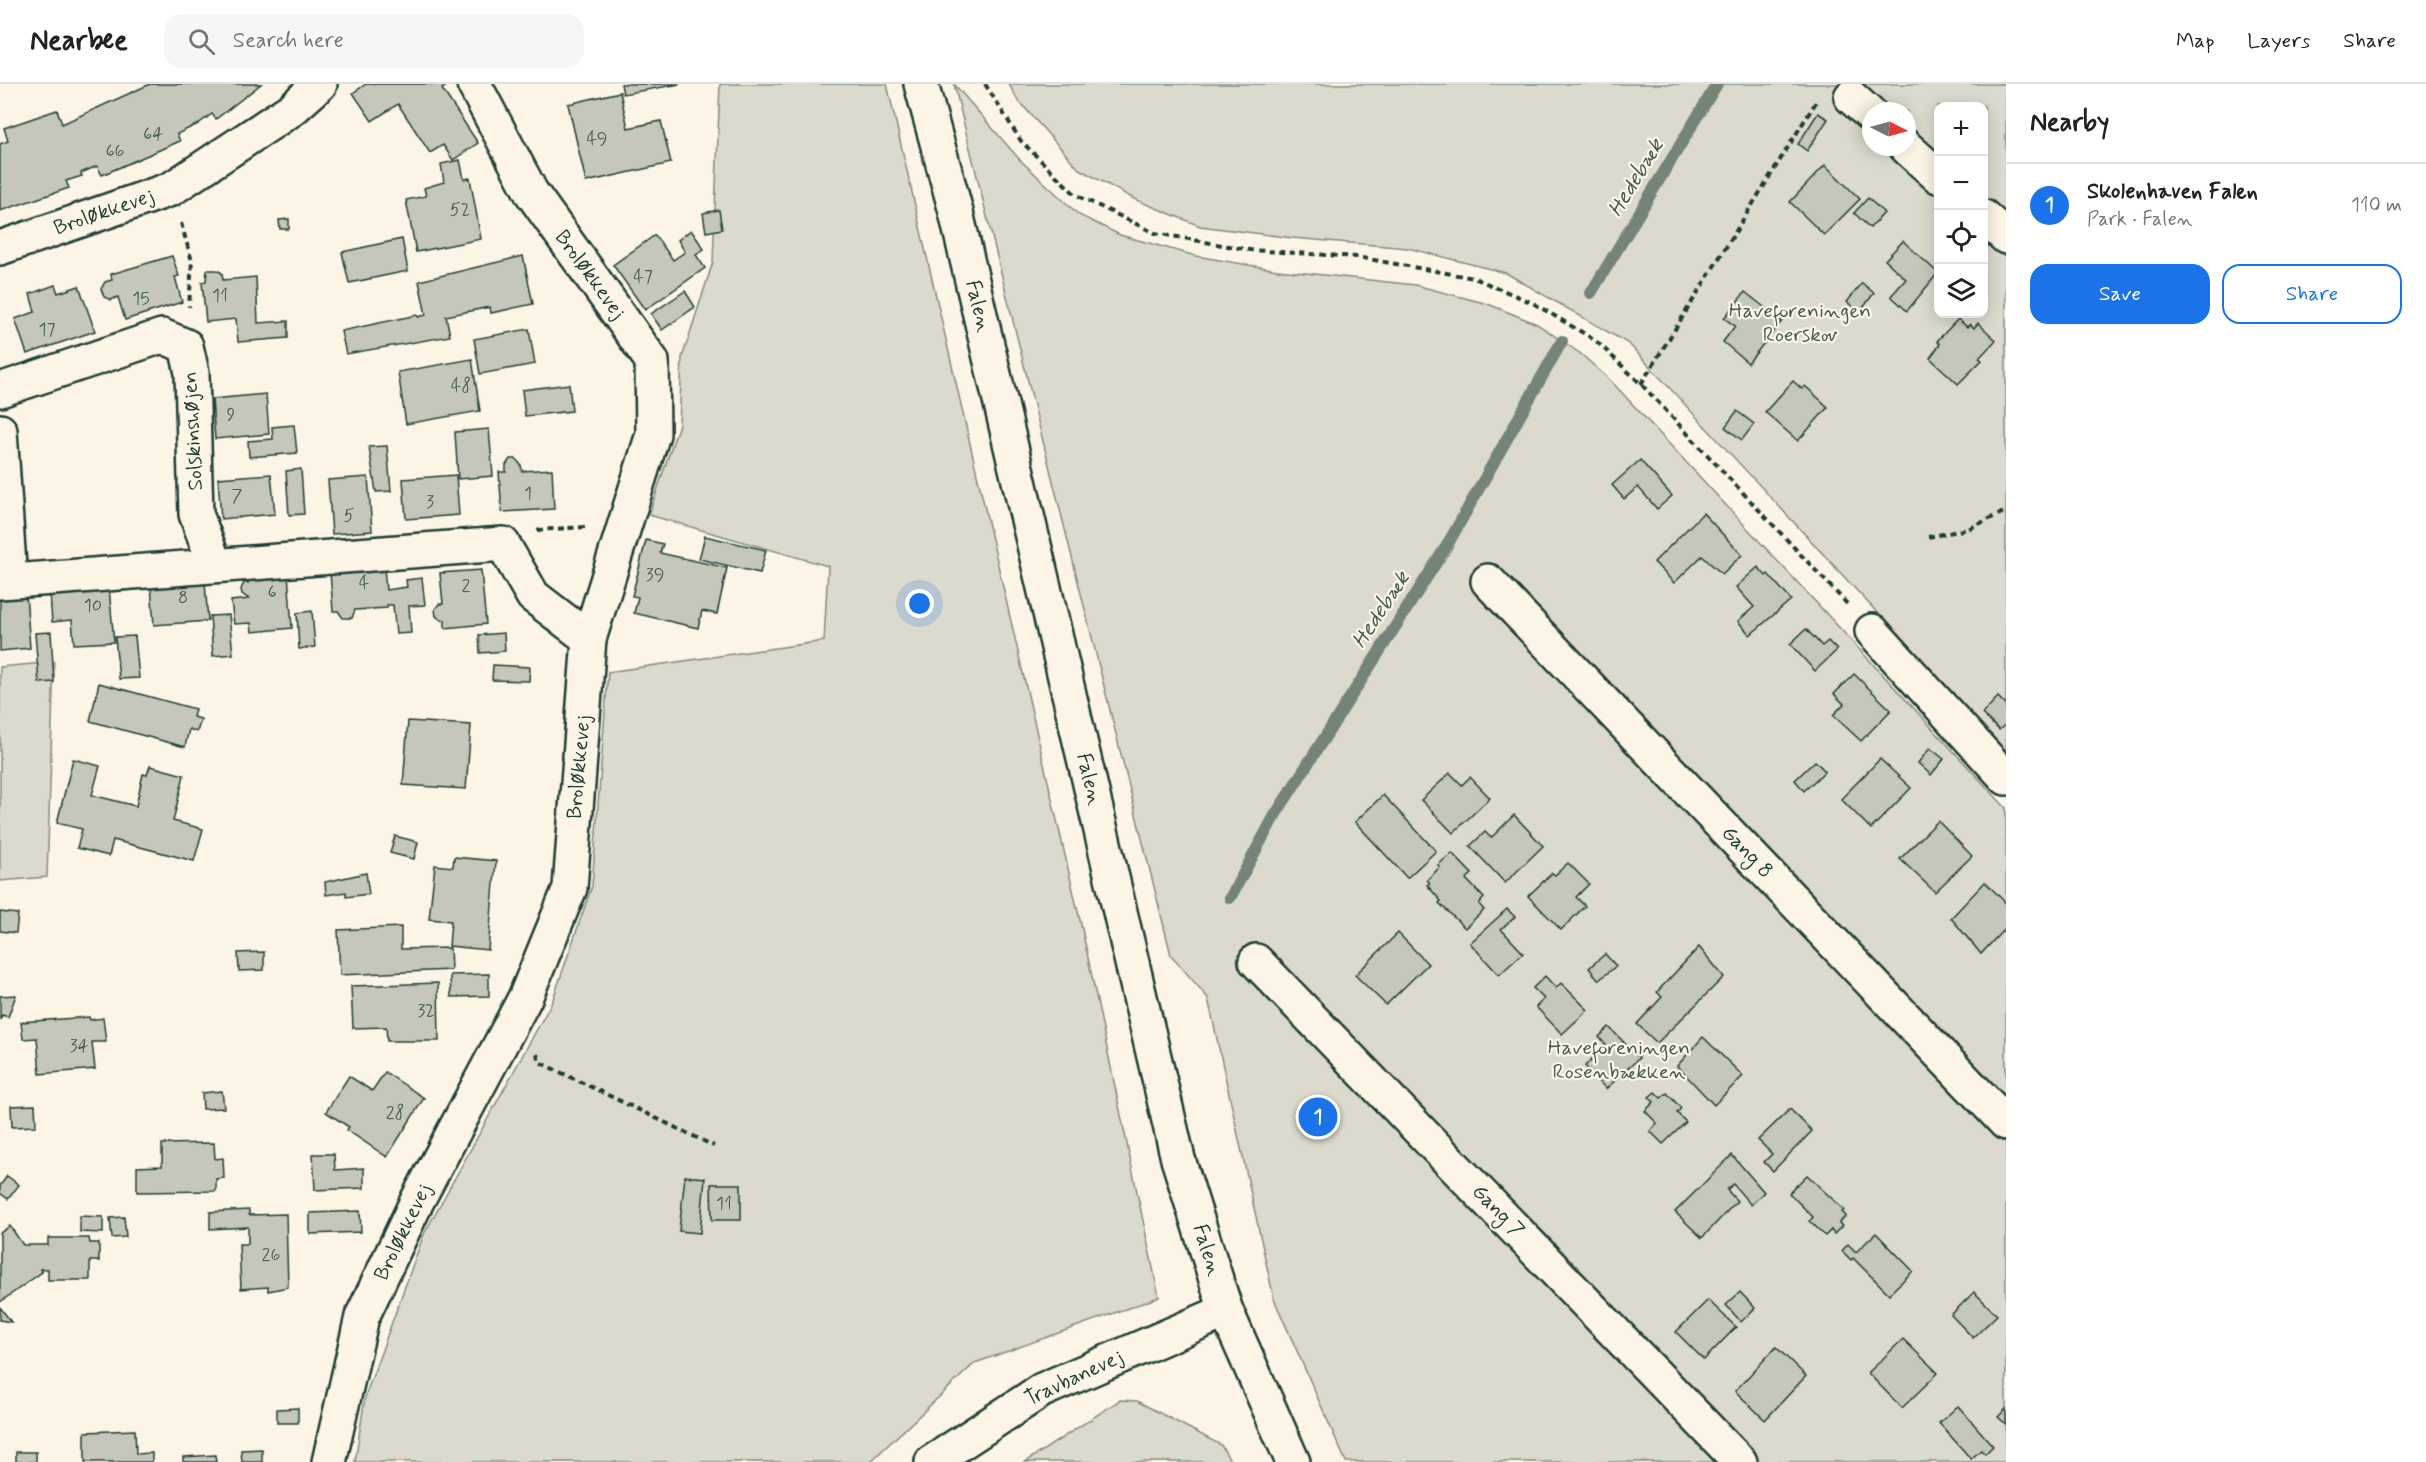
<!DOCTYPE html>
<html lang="en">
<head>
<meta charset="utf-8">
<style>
	body { margin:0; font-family:Mynerve,sans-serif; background:#f6f6f6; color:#202124 }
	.controls { position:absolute; right:18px; top:18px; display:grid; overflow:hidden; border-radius:12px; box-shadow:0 3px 15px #0003 }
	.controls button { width:54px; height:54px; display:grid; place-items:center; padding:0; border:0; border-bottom:2px solid #e0e0e0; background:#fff; color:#202124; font:30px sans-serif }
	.compass { position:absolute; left:1862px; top:18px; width:54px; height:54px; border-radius:50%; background:#fff; box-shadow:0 3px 15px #0003; rotate:96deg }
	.you { position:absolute; left:920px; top:520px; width:21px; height:21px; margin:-15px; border:4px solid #fff; border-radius:50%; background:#1a73e8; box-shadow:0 0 0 9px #1a73e833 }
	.badge { display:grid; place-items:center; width:39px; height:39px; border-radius:50%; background:#1a73e8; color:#fff; font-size:20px; font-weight:700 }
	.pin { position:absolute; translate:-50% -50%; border:3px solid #fff; box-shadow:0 2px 6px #0006 }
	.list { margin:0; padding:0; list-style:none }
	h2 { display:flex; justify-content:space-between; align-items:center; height:78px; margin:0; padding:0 24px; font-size:26px }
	h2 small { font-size:20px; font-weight:400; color:#757577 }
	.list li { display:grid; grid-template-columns:39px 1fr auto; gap:18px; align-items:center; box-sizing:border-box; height:84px; padding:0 24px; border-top:2px solid #e0e0e0 }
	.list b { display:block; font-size:22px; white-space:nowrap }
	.list p { margin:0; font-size:20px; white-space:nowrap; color:#757577 }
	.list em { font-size:20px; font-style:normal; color:#757577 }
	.actions { display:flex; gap:12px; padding:18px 24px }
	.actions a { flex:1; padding:14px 0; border:2px solid #1a73e8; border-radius:18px; text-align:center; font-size:21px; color:#1a73e8 }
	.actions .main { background:#1a73e8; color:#fff }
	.icon { flex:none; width:33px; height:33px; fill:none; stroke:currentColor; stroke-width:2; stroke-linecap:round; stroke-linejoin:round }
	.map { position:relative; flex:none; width:2006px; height:1378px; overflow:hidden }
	header { display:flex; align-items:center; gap:36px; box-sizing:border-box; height:84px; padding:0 30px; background:#fff; border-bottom:2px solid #e0e0e0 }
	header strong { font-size:28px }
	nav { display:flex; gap:33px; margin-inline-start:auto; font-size:21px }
	.search { width:420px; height:54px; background:#f6f6f6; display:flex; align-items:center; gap:15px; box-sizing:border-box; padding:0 21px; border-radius:18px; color:#757577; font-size:22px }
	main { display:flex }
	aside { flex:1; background:#fff }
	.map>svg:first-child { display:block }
</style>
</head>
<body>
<header>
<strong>Nearbee</strong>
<div class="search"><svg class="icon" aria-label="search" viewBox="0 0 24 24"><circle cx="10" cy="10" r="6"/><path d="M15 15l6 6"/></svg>Search here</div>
<nav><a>Map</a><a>Layers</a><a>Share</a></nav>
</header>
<main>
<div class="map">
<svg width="2006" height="1378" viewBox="0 0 2006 1378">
	<rect width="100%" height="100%" fill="#fcf5e5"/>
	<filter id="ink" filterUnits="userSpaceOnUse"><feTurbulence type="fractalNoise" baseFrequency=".0167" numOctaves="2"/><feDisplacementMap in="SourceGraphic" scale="12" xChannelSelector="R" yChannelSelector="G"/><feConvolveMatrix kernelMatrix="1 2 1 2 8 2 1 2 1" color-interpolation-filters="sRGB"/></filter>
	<g filter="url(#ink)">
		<g fill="#dcdacc" stroke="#7e8c80" stroke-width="1.5" fill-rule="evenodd">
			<polygon points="720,0 887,0 1082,845 1159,1213 975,1279 870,1378 355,1378 365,1313 424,1150 552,918 592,802 608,588 824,557 828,482 649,431 679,340 682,274 713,178"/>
			<polygon points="954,0 1020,76 1079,131 1120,151 1196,172 1278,186 1415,201 1488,220 1537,240 1581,270 1611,297 2006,724 2006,1378 1346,1378 1274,1215 1208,914 1171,871"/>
			<path d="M1009,0H2006V668L1629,260L1506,189L1408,164L1293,154L1200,142L1134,115L1079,85L1017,15ZM1938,22H1984V230H1938ZM1871,27H1907V63H1871Z"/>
			<polygon points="54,578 47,793 0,797 0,583"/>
			<polygon points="1120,1316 1137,1317 1221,1361 1231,1378 1025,1378"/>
		</g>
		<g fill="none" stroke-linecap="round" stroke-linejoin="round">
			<g stroke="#758479" stroke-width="12">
				<polyline points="1591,209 1717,0"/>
				<polyline points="1230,814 1274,733 1446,463 1562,257"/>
			</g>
		</g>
		<g fill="#c5c7b9" stroke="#1f3d34" stroke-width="1.5">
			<polygon points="150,0 261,0 216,35 212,30 198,40 177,50 180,57 102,91 97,82 81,89 82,92 66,97 69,104 0,127 0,60 8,57 4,44 57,26 62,40"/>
			<polygon points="366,0 443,0 445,3 442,5 478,59 453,76 443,61 430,69 398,20 372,37 353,9"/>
			<polygon points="621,0 680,0 623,10"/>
			<polygon points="620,8 628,44 661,37 671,79 586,98 568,20"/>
			<polygon points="1818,29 1828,35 1807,67 1798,60"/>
			<polygon points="460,76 464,95 470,94 481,155 416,168 406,116 426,112 424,104 444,98 441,80"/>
			<polygon points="1825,81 1860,115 1824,151 1790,118"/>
			<polygon points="1868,114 1884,129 1870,144 1854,129"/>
			<polygon points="719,126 722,145 706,148 703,129"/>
			<polygon points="289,135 289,145 280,145 279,136"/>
			<polygon points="691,146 704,165 696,171 705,184 645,226 613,181 655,151 673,176 685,168 678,156"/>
			<polygon points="402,155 408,187 349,199 342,168"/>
			<polygon points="1903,157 1938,189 1907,227 1891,212 1906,195 1885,176"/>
			<polygon points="172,172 179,192 175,193 182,218 125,236 118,213 111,216 104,213 101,205 105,198 112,196 111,190"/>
			<polygon points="523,172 533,220 491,229 490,223 446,232 450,252 346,270 341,247 417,231 418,233 426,231 419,197"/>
			<polygon points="207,186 217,186 222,189 223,196 256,193 258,239 288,237 288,254 238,258 236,235 206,238 202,198 206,197"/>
			<polygon points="1862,199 1874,209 1860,228 1847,218"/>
			<polygon points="55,201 58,209 79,202 95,247 27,270 15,235 35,228 30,210"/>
			<polygon points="685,207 695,223 662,246 651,230"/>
			<polygon points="1745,208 1782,237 1748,279 1723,258 1735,242 1724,234"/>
			<polygon points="1958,235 1967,243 1970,240 1974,244 1978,239 1996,256 1979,274 1982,276 1958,300 1930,274 1940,260 1937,257"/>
			<polygon points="529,245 535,280 480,290 474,255"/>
			<polygon points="472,275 480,327 406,340 398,288"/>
			<polygon points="1793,297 1802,305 1805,302 1828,323 1798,357 1765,328"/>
			<polygon points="569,300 572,327 525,332 522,306"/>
			<polygon points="266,310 269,350 215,355 212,315"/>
			<polygon points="1737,327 1754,340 1742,356 1725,343"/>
			<polygon points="294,341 297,369 249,373 248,357 273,355 272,343"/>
			<polygon points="489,345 493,392 458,395 455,348"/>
			<polygon points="387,362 391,407 376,408 369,363"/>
			<polygon points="510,375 516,375 521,381 522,387 552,385 554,425 502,428 499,388 506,388 506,381"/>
			<polygon points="1640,376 1672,412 1657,425 1638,403 1624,415 1612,401"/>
			<polygon points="301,385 304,430 289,431 286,387"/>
			<polygon points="271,390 275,430 221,435 218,394"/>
			<polygon points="456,391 459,431 406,435 403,395"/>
			<polygon points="368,393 372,447 332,450 328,396"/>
			<polygon points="1703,429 1742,471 1722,490 1702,472 1674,499 1654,478"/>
			<polygon points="705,452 766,466 760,489 699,475"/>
			<polygon points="646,456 663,460 660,469 727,484 717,530 702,527 698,544 634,529 638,513 632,512"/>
			<polygon points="384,483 386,506 407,503 406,496 422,494 425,521 409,522 411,549 396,550 393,521 387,521 387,524 355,526 352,534 343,534 338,527 333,527 330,488"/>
			<polygon points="1758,483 1766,492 1768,490 1791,516 1750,551 1738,537 1754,523 1736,503"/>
			<polygon points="481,486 486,540 445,544 445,536 441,536 436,532 435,525 439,520 443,520 440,489"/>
			<polygon points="288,490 292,544 252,548 251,539 234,540 231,517 249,515 242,510 241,505 244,499 248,499 248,494"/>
			<polygon points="205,498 208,537 154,541 151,502"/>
			<polygon points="109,504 114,558 74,560 72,536 52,538 50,511 70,510 69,507"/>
			<polygon points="26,510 30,564 0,567 0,512"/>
			<polygon points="312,527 315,563 299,565 297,529"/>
			<polygon points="229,531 233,570 213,572 210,532"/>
			<polygon points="1806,545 1822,562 1828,557 1837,566 1815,587 1790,560"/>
			<polygon points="51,548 54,598 39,599 35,549"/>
			<polygon points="504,549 505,567 480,569 479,551"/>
			<polygon points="135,552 139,594 119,595 115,553"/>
			<polygon points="493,581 530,583 529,597 492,596"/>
			<polygon points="1854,590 1891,626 1861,657 1833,631 1844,620 1834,610"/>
			<polygon points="99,599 195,625 193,633 201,635 197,648 189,645 185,663 90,637"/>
			<polygon points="1998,613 2006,621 2006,640 1999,646 1982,630"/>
			<polygon points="408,637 471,641 466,705 403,701"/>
			<polygon points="1930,664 1944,675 1931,691 1918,679"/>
			<polygon points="73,675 100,682 92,711 136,722 143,690 147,691 150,682 184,691 173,737 203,745 194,777 113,756 109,772 77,764 82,745 57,739"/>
			<polygon points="1880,675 1911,704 1871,745 1841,715"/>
			<polygon points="1815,677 1825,687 1804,707 1795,696"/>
			<polygon points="1450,689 1462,701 1470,693 1490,714 1453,749 1421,716"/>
			<polygon points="1383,711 1436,767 1407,794 1355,738"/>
			<polygon points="1514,731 1543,762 1505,799 1470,762 1485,748 1491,754"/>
			<polygon points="1938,737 1972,772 1935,808 1900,775"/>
			<polygon points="395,752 418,758 414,775 390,769"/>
			<polygon points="1452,769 1472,790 1466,795 1484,814 1479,820 1484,826 1465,844 1439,819 1441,817 1427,801 1430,799 1427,796 1440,783 1438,781"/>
			<polygon points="454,773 496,777 488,866 449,862 451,837 429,835 435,781 453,783"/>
			<polygon points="1568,779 1589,800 1576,813 1585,822 1561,846 1528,812 1552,789 1555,791"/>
			<polygon points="366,789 369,810 346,813 346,808 326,811 325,798"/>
			<polygon points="1985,798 2006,819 2006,843 1981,870 1951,834"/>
			<polygon points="1507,825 1515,833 1501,845 1523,869 1499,891 1470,859"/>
			<polygon points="0,828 18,830 16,849 0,847"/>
			<polygon points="401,843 401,865 450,864 451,886 340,891 338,846"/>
			<polygon points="1398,849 1428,880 1386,921 1355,891"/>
			<polygon points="1699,863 1724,893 1657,959 1637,940 1662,913 1657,908"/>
			<polygon points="264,868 264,886 239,887 238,869"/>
			<polygon points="1605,870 1616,882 1599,896 1589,884"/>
			<polygon points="489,890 489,912 451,913 450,891"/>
			<polygon points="1545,892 1556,904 1561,899 1588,926 1562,950 1536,923 1544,915 1533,904"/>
			<polygon points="438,899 439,957 387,957 386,943 353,944 351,902"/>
			<polygon points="16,911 8,933 2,931 0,936 0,912"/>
			<polygon points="89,933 90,936 103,934 106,958 92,958 95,985 40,990 37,954 23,955 21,938"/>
			<polygon points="1609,943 1639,974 1606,1005 1585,982 1606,961 1599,953"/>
			<polygon points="1703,953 1743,992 1714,1021 1677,982"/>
			<polygon points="385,988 424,1014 387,1073 347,1046 349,1043 326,1028 349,992 372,1007"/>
			<polygon points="222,1007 224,1024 203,1025 202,1009"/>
			<polygon points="1655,1008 1661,1014 1667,1009 1681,1024 1677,1029 1686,1038 1663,1060 1650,1047 1657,1039 1645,1027 1654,1018 1649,1013"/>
			<polygon points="35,1021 36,1042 12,1043 11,1022"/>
			<polygon points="1790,1025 1812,1047 1773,1087 1764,1078 1772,1070 1758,1056"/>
			<polygon points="214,1059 215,1075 223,1074 224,1094 216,1095 216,1107 137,1108 137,1083 162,1082 162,1060"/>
			<polygon points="313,1070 334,1070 335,1086 364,1084 364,1104 315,1106"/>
			<polygon points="1732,1071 1764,1108 1751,1121 1733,1100 1727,1106 1737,1117 1702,1154 1675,1128"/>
			<polygon points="1807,1091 1844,1126 1842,1128 1846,1132 1839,1139 1842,1142 1834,1150 1831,1146 1825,1152 1810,1137 1813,1133 1789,1109"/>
			<polygon points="7,1092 19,1101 8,1115 0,1109 0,1102"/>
			<polygon points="685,1092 705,1094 700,1149 679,1147"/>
			<polygon points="711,1100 741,1100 741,1136 712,1136"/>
			<polygon points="249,1126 249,1131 286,1130 288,1203 268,1207 268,1203 241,1205 239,1160 248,1160 248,1143 210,1145 210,1128"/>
			<polygon points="360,1127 361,1148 310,1150 310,1129"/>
			<polygon points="80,1132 103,1133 103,1149 80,1148"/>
			<polygon points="124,1133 126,1153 112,1154 110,1134"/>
			<polygon points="10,1142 23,1161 48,1161 48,1154 89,1154 90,1159 99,1159 99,1177 90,1177 90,1196 48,1196 48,1185 40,1185 42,1188 0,1218 0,1149"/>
			<polygon points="1876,1149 1913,1187 1889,1210 1853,1174 1851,1176 1842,1167 1848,1160 1856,1168"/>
			<polygon points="1740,1208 1755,1224 1741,1238 1726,1221"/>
			<polygon points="1974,1208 1997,1231 1973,1254 1951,1231"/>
			<polygon points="1708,1216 1736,1243 1704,1276 1676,1248"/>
			<polygon points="0,1223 11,1238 0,1236"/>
			<polygon points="1903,1255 1938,1289 1902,1324 1868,1289"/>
			<polygon points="1776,1263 1806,1292 1765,1336 1735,1307"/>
			<polygon points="1958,1322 1993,1362 1985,1370 1981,1366 1971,1375 1939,1339"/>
			<polygon points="298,1324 298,1339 277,1339 277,1325"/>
			<polygon points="2006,1325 2006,1340 1998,1333"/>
			<polygon points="135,1346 136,1370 152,1369 152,1378 85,1378 85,1348"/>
			<polygon points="262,1365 262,1378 242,1378 241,1366"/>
			<rect x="16" y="1368" width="20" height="10"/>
			<polygon points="215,1371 216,1378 183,1378 183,1373"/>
		</g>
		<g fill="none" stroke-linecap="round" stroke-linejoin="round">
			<g stroke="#1f3d34" stroke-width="38">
				<g id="minor">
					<polyline points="921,0 955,124 1178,1075 1226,1227 1293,1378"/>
					<polyline points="1851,13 1871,31"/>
					<polyline points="1906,63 1938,92"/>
					<polyline points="1984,133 2006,153"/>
					<polyline points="0,164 171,105 292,25 320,0"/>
					<polyline points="0,306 162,252 186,262 192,289 196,430 215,481"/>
					<polyline points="0,347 10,497"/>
					<polyline points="1488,497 2006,1039"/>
					<polyline points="0,498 503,460 533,512 589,555"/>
					<polyline points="1872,547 2006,694"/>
					<polyline points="1256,877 1740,1378"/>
					<polyline points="329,1378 362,1233 417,1117 525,914 570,804 589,555 653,350 652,277 531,108 474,0"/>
					<polyline points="932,1378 1042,1306 1226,1227"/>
				</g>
			</g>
			<g stroke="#1f3d34" stroke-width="4" stroke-dasharray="6 4.5" stroke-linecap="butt">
				<polyline points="985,0 1021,57 1076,111 1155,149 1250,166 1357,173 1474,194 1533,219 1595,256 1641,300 1849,522"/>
				<polyline points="181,139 192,177 189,223"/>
				<polyline points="1641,300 1816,18"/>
				<polyline points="537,446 586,443"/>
				<polyline points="1928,453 1968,445 2006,427"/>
				<polyline points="537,970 539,978 714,1062"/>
			</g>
			<use href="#minor" stroke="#fcf5e5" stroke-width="33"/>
		</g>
	</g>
	<g text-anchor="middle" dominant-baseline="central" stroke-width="4.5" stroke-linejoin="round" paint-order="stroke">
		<g font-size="18" fill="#486055">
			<text x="153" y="50">64</text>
			<text x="597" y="55">49</text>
			<text x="115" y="67">66</text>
			<text x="460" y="126">52</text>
			<text x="643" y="193">47</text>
			<text x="220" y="212">11</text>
			<text x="141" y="215">15</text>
			<text x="47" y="246">17</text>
			<text x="461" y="302">48</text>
			<text x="231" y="331">9</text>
			<text x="528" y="410">1</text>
			<text x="237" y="412">7</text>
			<text x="430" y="418">3</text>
			<text x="349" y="432">5</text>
			<text x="655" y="491">39</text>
			<text x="364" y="499">4</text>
			<text x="466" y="502">2</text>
			<text x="272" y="508">6</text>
			<text x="183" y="514">8</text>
			<text x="93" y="522">10</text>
			<text x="426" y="927">32</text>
			<text x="79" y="962">34</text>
			<text x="395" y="1029">28</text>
			<text x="724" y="1120">11</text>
			<text x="271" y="1171">26</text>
		</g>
		<g font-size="21" fill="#1f3d34" stroke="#fcf5e5">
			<text transform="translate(104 128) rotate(-19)">Broløkkevej</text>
			<text transform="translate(590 191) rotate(54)">Broløkkevej</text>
			<text transform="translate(978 222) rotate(77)">Falen</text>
			<text transform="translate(193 347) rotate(-93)">Solskinshøjen</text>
			<text transform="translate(579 683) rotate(-85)">Broløkkevej</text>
			<text transform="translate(1089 695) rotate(77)">Falen</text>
			<text transform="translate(1747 768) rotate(46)">Gang 8</text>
			<text transform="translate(1498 1127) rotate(46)">Gang 7</text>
			<text transform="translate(403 1148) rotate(-64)">Broløkkevej</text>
			<text transform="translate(1207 1166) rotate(73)">Falen</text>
			<text transform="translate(1074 1294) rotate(-25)">Travbanevej</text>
		</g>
		<g font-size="21" fill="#455c52" stroke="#fcf5e5">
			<text x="1800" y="227">Haveforeningen<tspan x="1800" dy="24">Roerskov</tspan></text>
			<text x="1619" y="964">Haveforeningen<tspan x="1619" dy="24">Rosenbækken</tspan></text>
		</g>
		<g font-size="22" font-style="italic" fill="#435a51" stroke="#fcf5e5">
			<text transform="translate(1636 94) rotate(-59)">Hedebæk</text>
			<text transform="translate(1381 526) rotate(-57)">Hedebæk</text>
		</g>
	</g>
</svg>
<div class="controls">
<button>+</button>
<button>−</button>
<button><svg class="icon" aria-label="locate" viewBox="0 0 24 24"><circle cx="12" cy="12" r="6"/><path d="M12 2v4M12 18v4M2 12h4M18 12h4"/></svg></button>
<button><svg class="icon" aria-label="layers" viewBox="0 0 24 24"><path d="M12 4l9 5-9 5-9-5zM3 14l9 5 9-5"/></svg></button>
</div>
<svg class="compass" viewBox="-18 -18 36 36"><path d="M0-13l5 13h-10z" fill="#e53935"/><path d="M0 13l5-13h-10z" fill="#757577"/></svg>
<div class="you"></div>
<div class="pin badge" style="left:1318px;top:1033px">1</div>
</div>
<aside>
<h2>Nearby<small></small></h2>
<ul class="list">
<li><span class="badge">1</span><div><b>Skolenhaven Falen</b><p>Park · Falen</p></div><em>110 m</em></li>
</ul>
<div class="actions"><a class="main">Save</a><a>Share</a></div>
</aside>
</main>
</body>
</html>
